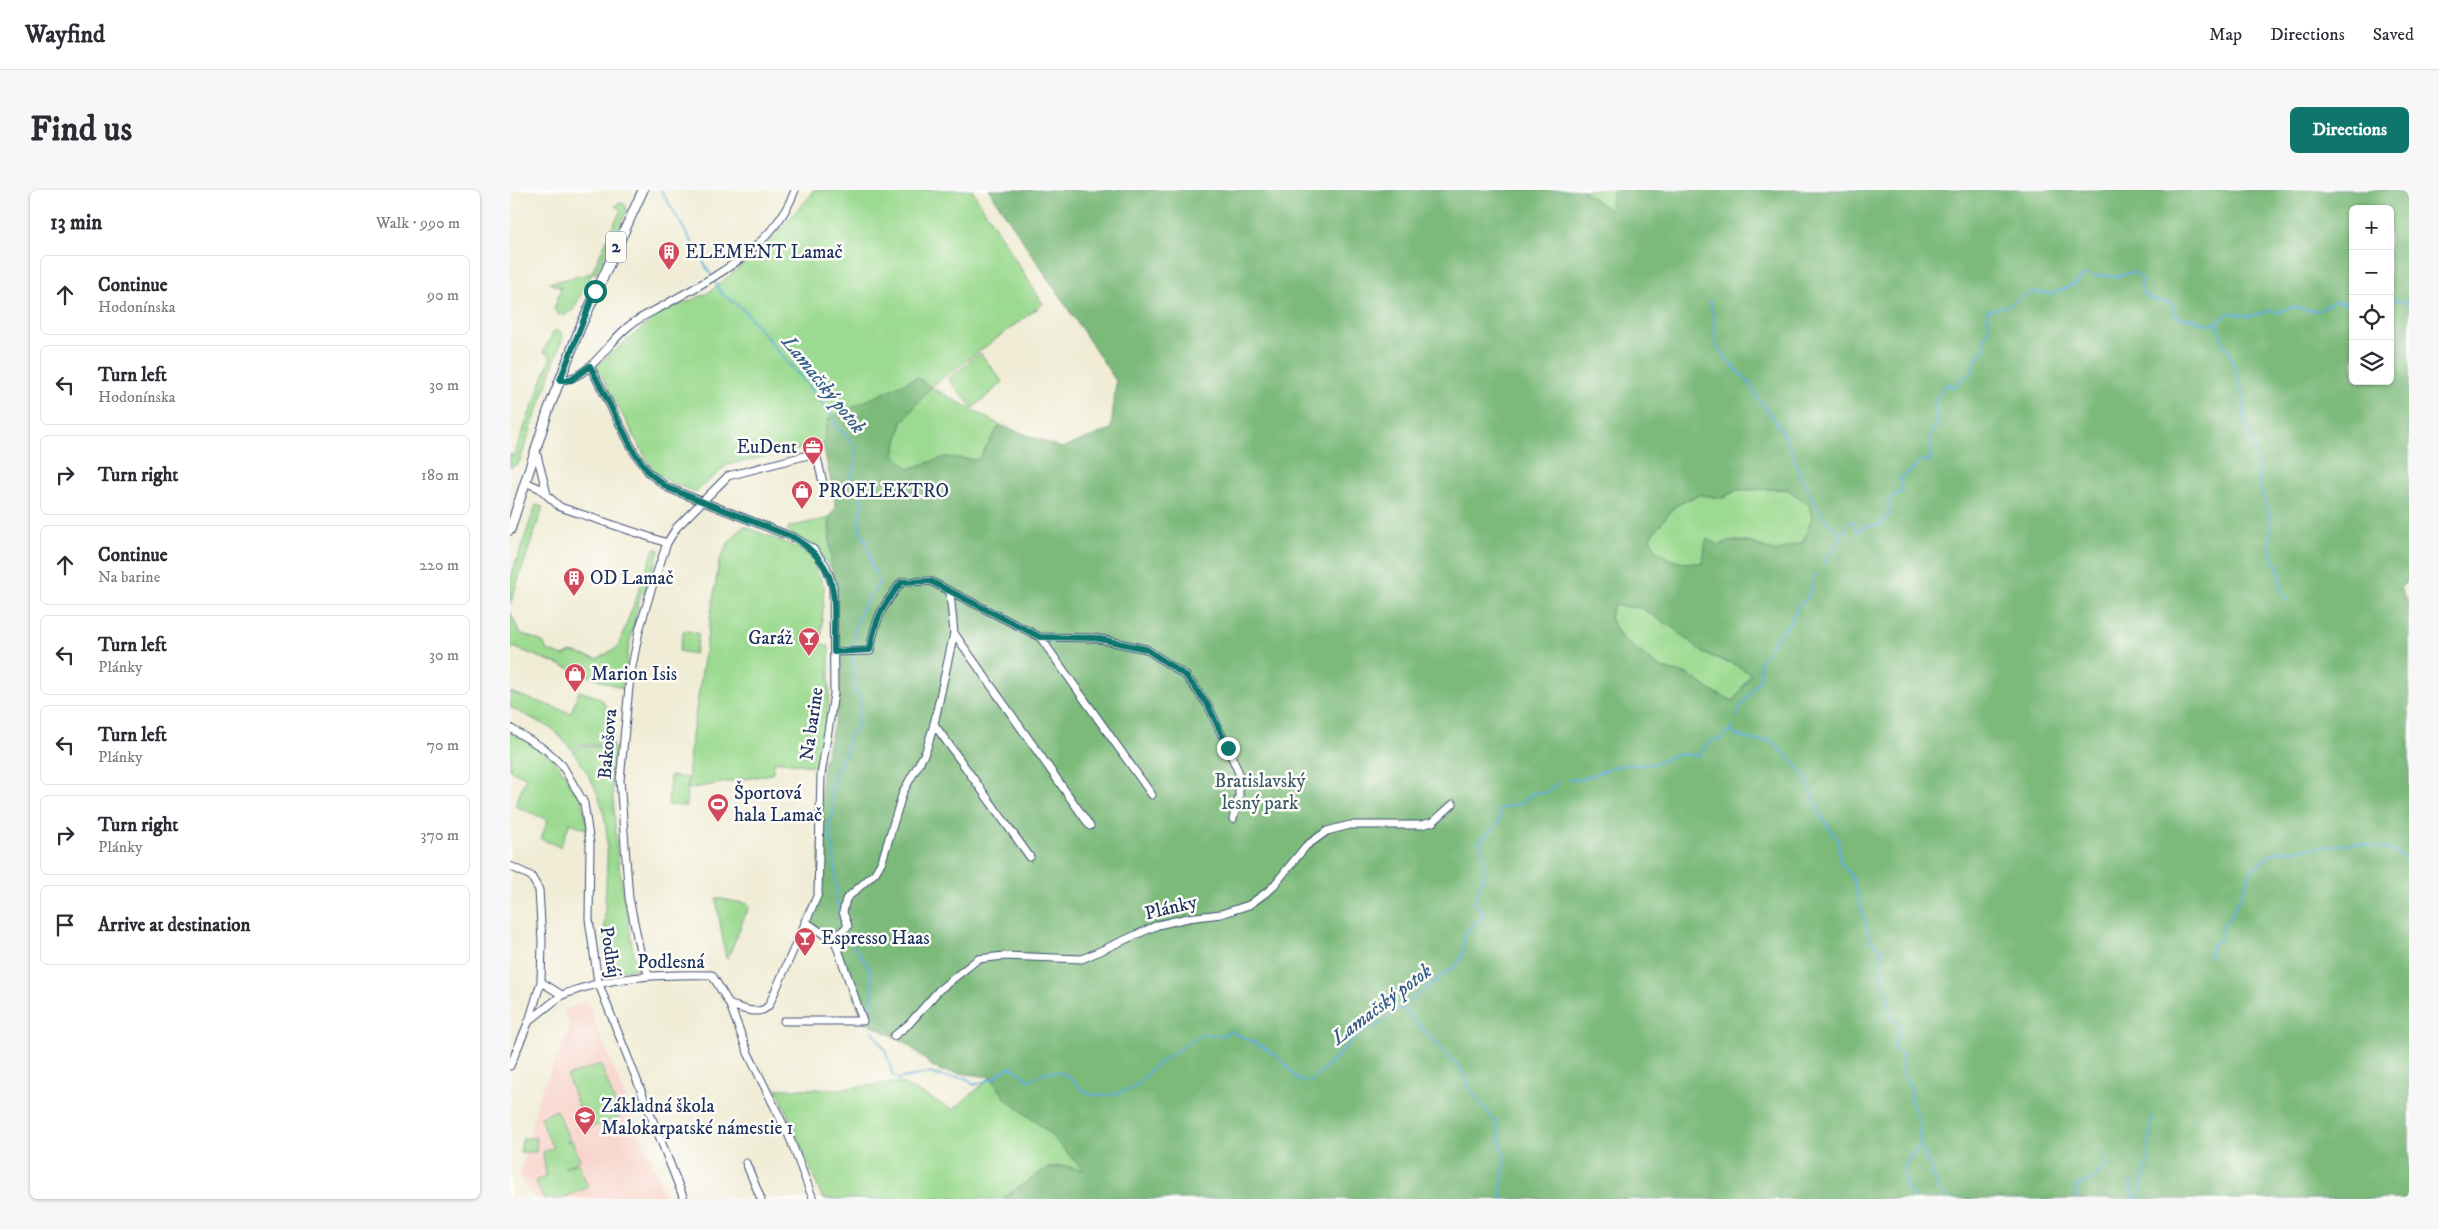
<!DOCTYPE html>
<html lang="en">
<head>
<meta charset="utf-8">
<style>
	body { margin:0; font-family:"IM FELL DW Pica",serif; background:#f7f7f7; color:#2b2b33 }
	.controls { position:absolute; right:15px; top:15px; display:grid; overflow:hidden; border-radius:8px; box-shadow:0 1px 4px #0004 }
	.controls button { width:45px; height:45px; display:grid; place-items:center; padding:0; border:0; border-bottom:1px solid #e1e1e2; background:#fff; color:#2b2b33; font:25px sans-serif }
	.stop { position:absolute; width:15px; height:15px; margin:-11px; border:4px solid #0f766e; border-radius:50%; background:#fff }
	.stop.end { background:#0f766e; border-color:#fff; box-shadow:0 1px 5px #0008 }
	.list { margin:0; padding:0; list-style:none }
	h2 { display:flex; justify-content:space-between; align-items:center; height:65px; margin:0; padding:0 20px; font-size:21px }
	h2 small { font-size:16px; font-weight:400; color:#7c7c81 }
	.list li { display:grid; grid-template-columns:32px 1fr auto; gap:15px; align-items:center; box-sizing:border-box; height:80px; margin:0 10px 10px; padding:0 10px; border:1px solid #e1e1e2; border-radius:8px }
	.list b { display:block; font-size:19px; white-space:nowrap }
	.list p { margin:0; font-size:16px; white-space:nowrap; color:#7c7c81 }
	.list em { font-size:16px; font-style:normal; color:#7c7c81 }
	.icon { flex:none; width:28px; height:28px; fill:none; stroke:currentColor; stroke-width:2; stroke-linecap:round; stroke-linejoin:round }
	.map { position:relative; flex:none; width:1899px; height:1009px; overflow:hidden; border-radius:8px }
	header { display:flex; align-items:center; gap:30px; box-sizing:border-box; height:70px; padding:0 25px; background:#fff; border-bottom:1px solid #e1e1e2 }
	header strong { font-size:24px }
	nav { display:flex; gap:28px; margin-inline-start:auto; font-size:18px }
	.intro { display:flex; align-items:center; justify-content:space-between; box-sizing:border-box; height:120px; padding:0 30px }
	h1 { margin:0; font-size:35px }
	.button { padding:12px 22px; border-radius:8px; background:#0f766e; color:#fff; font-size:18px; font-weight:700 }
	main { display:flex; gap:30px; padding:0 30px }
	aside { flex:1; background:#fff; border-radius:8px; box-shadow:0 1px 4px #0004 }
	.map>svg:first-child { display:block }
</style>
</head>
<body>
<header>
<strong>Wayfind</strong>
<nav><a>Map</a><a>Directions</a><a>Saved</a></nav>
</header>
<div class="intro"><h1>Find us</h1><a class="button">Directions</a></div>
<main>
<aside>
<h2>13 min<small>Walk · 990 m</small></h2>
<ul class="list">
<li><svg class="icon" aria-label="ahead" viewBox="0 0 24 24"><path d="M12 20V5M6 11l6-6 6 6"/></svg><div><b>Continue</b><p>Hodonínska</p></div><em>90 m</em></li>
<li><svg class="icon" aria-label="left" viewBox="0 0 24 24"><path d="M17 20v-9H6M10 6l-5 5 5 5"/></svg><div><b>Turn left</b><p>Hodonínska</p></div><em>30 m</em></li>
<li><svg class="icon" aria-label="right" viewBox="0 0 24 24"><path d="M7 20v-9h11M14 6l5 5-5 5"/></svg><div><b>Turn right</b></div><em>180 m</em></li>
<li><svg class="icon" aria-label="ahead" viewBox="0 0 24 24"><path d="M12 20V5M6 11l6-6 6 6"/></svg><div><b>Continue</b><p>Na barine</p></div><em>220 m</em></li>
<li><svg class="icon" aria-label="left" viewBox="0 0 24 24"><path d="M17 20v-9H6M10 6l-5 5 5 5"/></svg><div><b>Turn left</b><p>Plánky</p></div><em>30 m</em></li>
<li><svg class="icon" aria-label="left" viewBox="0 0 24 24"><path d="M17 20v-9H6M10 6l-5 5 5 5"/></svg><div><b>Turn left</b><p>Plánky</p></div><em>70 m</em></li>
<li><svg class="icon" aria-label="right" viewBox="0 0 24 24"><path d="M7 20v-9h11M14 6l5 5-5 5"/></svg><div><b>Turn right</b><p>Plánky</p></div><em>370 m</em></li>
<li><svg class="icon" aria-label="arrive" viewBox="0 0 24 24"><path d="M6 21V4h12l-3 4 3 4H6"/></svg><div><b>Arrive at destination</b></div></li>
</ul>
</aside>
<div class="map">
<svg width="1899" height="1009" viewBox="0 0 1899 1009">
	<rect width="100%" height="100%" fill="#fdfcf7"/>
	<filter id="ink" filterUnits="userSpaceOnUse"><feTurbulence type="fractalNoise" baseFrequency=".02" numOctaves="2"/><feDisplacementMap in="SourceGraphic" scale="10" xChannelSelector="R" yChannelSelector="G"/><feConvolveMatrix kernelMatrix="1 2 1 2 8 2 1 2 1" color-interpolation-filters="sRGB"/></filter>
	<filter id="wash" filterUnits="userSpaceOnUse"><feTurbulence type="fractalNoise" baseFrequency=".0096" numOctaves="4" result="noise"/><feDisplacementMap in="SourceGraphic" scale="20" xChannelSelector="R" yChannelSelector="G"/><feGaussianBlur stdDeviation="1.12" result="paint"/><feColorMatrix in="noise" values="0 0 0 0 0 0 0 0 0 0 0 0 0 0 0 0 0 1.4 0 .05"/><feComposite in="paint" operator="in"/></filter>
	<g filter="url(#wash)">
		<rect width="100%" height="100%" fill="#f0ecd5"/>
		<polygon fill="#f7d1c7" points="76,810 157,1009 25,1009 9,986 29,906 61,835 53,821"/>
		<g fill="#9bda90" stroke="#5b8477">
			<polygon points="303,0 462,0 533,114 421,197 490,235 468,270 435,267 399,279 384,264 392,232 421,197 319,228 313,254 217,275 186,302 163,294 143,281 86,176 149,124 198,103 253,58 302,4"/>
			<polygon points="1072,0 1104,0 1099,20"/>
			<polygon points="108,13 115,14 117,20 86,84 82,82 111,19 105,16"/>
			<polygon points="82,83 63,120 55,125 47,124 44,118 51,98 39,93"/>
			<polygon points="44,141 50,141 53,147 9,273 0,278 0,264 4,265 41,166 33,162"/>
			<polygon points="470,163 493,192 463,218 438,189"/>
			<path d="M1277,299L1299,315L1302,328L1293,352L1265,362C1250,355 1225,345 1210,355C1204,360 1198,368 1193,373C1170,374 1147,371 1140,347L1165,316L1188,305L1213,308L1226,300Z"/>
			<polygon points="26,315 33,317 0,414 0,389"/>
			<polygon points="319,328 321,377 302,356 277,340 279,337"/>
			<polygon points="234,336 286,357 301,367 314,397 311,454 319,456 319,509 309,577 265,571 262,584 178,599 180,559 209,372 218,353"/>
			<polygon points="147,358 149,361 135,402 131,403 119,455 113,499 3,457 0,461 0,422 10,443 33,452 37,460 53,466 61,462 87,469 108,457 144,359"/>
			<polygon points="1103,415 1131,418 1162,437 1195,464 1224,474 1241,483 1224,511 1203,502 1179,485 1151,478 1111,448 1100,428"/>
			<polygon points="174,440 189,444 185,464 169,461"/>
			<polygon points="69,501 91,508 98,520 105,520 102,556 70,554 62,560 44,540 0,517 0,502 61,523"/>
			<polygon points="0,541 36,560 70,603 79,640 60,633 50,657 31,649 38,630 5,616 16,587 0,580"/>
			<path d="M72,556L106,558L102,588L107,664L124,767L132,771L130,779L106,781L101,779C93,760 94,738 95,718C97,651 106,620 63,562Z"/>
			<polygon points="160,586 178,588 176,616 158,615"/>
			<polygon points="206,708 238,714 239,718 233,730 218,768 216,768"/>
			<polygon points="91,874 110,927 77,939 57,886"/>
			<polygon points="481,887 496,909 536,940 574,981 554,976 542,977 534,980 492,1009 313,1009 267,899 328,899 389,892 443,920"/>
			<polygon points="46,920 59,948 57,952 62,950 70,970 54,978 68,973 78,997 51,1009 34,1009 25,991 36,986 33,962 44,957 41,954 30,928"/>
			<polygon points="13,948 27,948 26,962 10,962"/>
		</g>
		<path fill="#7cba7a" stroke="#4c746c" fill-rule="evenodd" d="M479,0H1072L1099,20L1104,0H1899V390L1890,398L1899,414V1009H492L534,980L554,976L573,980L536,940L496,909L481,887L432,881L422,876L395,852L353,831L324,748L296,731L308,704L312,580L326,526V397L321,377L319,328L326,317L313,254L319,228L407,187L421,197L392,232L384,264L399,279L435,267L468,270L490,235L552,258L601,239L606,191ZM1843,19H1880V191H1843ZM1277,299L1299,315L1302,328L1293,352L1265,362C1247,354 1229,347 1210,355L1196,349L1193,373C1170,374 1147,371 1140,347L1165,316L1188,305L1213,308L1227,300ZM1103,415L1131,418L1162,437L1195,464L1224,474L1241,484L1224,511L1203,502L1179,485L1151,478L1111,448L1100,428Z"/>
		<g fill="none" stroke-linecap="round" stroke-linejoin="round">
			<g stroke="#60aeda" stroke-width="2">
				<polyline points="151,0 201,85"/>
				<polyline points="1584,86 1594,85 1604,87 1622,82 1632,88 1631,101 1640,109 1662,114 1666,126 1675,129 1681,128 1694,134 1707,133 1719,123 1740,126 1760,121 1768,122 1781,117 1808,121 1825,111 1843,115"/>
				<path d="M203,89L212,104L232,118L322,225L326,237C345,248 354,270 339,288L349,301L353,315L349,326L350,340L357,353L362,377L369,391C366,400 360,404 356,412C347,426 343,443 345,459"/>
				<polyline points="1880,109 1899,113"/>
				<polyline points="1200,112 1203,123 1207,156 1219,172 1241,195 1248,209 1260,223 1278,252 1292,289 1315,329 1331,344"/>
				<polyline points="1707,133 1712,150 1719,162 1730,193 1735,214 1733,222 1745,260 1752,305 1761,326 1760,360 1770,383 1771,399 1777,410"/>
				<path d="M1313,374C1325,360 1330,345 1341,330L1343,331L1348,342L1353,337L1370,335L1379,325L1378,313L1386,304L1393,302L1390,288L1401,281L1411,270L1420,271L1422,260L1419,247L1428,233L1424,212L1436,194L1444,197L1453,188L1462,183L1467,167L1475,159L1474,149L1479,140L1477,121L1499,115L1522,102L1542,104L1567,93L1571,87L1576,85"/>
				<polyline points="1227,527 1229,519 1251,488 1250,472 1271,442 1280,433 1289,415 1298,408 1304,388 1308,382"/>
				<path d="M1218,542L1245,551L1260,550L1281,569L1295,586L1311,626L1328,650L1330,673L1342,686L1360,750L1371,759L1370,785L1378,806L1380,825L1389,835L1390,843L1383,855L1392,866L1391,880L1401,897V911L1407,927L1411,955C1391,973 1389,986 1403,1009"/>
				<polyline points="1059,590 1072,589 1107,576 1144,574 1168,564 1188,566 1200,551 1212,549 1223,535"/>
				<polyline points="333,736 327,717 324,661 320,650 320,632 323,626 321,600 324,587 335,564 340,545 348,535 351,510 344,499 343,467"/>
				<polyline points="334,741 360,779 363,801 361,830"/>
				<polyline points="1699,767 1702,755 1710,749 1711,738 1721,726 1743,679 1764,662 1846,653 1880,660 1899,670"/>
				<polyline points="893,818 952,880 960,899 987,934 995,974 991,1002 993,1009"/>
				<path d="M362,840L376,862L383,886L388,889L419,883L434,887L456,888L464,895L487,887L492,881L501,877C509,880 511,886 518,890C526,888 531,883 539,882C564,879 564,902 585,905C599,907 619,902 629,893C635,887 639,881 645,876C661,865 677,854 693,844L711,846L720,841L755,858L773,871L788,890L801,892L847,846L871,833L950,772C959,746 945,744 973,728V721L964,713C974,688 979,678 969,652L988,634L990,619L1011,613L1023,603H1035L1049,592"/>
				<polyline points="1411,956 1430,1002 1440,1009"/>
				<polyline points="1567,1009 1565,996 1584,989 1596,975 1592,962"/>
				<polyline points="1621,1009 1621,991"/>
				<path d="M1627,1009C1638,982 1640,955 1641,926"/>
			</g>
		</g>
	</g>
	<g filter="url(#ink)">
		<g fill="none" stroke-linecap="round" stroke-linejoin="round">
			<g stroke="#3b4b70" stroke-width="9">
				<g id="minor">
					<path d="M80,176L124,262L139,283L158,298L285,348L303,359L316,376L323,396L324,504L311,585L308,704L259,815C250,827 232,818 220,815"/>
					<path d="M50,190C80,190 98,151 120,135C130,127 142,122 153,116C205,86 263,59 285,0"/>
					<polyline points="26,261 37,304"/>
					<polyline points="15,292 29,298 50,317 157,353"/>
					<polyline points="444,443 580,636"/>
					<polyline points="530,447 642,605"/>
					<path d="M324,462L360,461C365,429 372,416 392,392L420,391L530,447L585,448L636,459L676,486L698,515L729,583V607L723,629"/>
					<polyline points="424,534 520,667"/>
					<polyline points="0,538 36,560 52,575 74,613 80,654 79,729 88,792 174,1009"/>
					<polyline points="0,676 21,686 29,700 32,751 31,792 19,831 0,876"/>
					<polyline points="324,748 338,736 333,722 336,709 365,683 372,671 393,602 416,561 424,534 444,443 440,403"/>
					<polyline points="139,786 130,761 119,708 110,590 120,487 129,441 141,400 157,353 167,337 218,286 306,263 313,293"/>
					<path d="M31,792L52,805C100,786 150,784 202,785L220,815L238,863L279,946L303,1009"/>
					<polyline points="19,831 52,805"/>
					<polyline points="274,831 353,831 324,748 320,749 295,731"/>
					<polyline points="384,846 399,834 429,800 468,769 494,766 572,769 648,735 678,728 711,724 739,715 761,699 796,656 817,641 840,635 911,635 923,632 943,614"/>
					<polyline points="236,973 251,1009"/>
				</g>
			</g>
			<g stroke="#3b4b70" stroke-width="11">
				<polyline id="major" points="0,340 38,221 70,138 133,0"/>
			</g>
			<use href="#minor" stroke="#fff" stroke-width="7"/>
			<use href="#major" stroke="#fff" stroke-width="9"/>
		</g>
	</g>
	<g fill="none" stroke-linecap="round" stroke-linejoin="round" filter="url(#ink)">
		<path stroke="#0f766e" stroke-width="6" d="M85,101L50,190H61L80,176L124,262L139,283L158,298L285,348C333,379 323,410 324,462L360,460C365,429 372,416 392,392L420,391L530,447L585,448L636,459L676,486L698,515L718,558"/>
	</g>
	<defs>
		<g id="building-pin" transform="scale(1.125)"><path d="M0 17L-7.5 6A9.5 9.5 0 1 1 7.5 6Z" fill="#d1495b" stroke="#fdfcf7"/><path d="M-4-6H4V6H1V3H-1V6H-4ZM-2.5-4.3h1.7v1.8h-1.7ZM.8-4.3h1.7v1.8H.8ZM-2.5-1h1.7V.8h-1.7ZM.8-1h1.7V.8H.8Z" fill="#fff"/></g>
		<g id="office-pin" transform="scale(1.125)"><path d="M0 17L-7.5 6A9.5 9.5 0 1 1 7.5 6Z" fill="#d1495b" stroke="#fdfcf7"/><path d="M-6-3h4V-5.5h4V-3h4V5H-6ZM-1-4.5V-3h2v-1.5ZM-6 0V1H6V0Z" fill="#fff"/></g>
		<g id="shop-pin" transform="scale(1.125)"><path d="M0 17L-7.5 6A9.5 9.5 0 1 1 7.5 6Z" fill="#d1495b" stroke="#fdfcf7"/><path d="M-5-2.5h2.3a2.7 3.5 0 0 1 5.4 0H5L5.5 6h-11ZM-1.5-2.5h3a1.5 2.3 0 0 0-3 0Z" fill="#fff"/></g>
		<g id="bar-pin" transform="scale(1.125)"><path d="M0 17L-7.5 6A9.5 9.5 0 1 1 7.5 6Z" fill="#d1495b" stroke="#fdfcf7"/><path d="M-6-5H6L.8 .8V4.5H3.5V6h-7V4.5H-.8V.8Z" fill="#fff"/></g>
		<g id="stadium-pin" transform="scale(1.125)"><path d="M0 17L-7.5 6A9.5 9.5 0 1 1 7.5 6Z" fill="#d1495b" stroke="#fdfcf7"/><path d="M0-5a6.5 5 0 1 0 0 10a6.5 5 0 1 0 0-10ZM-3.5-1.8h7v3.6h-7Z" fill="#fff"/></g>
		<g id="school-pin" transform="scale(1.125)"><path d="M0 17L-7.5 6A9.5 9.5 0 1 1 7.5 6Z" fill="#d1495b" stroke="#fdfcf7"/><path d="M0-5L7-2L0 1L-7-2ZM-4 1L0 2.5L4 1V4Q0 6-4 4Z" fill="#fff"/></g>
	</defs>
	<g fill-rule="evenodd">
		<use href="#building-pin" x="159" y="62"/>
		<use href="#office-pin" x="303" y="257"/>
		<use href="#shop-pin" x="292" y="301"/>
		<use href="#building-pin" x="64" y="388"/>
		<use href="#bar-pin" x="299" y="448"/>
		<use href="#shop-pin" x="65" y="484"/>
		<use href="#stadium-pin" x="208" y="614"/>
		<use href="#bar-pin" x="295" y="748"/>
		<use href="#school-pin" x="75" y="927"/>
	</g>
	<g text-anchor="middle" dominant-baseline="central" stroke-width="5" stroke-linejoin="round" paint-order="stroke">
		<rect fill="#fdfcf7" stroke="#5f6c8c" stroke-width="1" x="96" y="41.5" width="20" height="31" rx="4"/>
		<g font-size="18" font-weight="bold" fill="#1b2f5e">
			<text x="106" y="57">2</text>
		</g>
		<g font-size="19" fill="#1b2f5e" stroke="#fdfcf7" text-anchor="start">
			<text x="175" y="62">ELEMENT Lamač</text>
			<text x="287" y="257" text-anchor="end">EuDent</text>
			<text x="308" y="301">PROELEKTRO</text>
			<text x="80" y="388">OD Lamač</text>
			<text x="283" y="448" text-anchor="end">Garáž</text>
			<text x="81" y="484">Marion Isis</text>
			<text x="224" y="603">Športová<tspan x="224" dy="22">hala Lamač</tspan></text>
			<text x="311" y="748">Espresso Haas</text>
			<text x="91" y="916">Základná škola<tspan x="91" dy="22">Malokarpatské námestie 1</tspan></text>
		</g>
		<g font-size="19" fill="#1b2f5e" stroke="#fdfcf7">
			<text transform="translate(302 534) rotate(-82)">Na barine</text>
			<text transform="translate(98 554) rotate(-85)">Bakošova</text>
			<text transform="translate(661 718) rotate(-14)">Plánky</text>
			<text transform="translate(100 762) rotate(81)">Podháj</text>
			<text x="161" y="772">Podlesná</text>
		</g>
		<g font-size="19" fill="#3b5a6a" stroke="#fdfcf7">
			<text x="750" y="591">Bratislavský<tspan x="750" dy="22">lesný park</tspan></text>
		</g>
		<g font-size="20" font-style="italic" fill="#335b89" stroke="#fdfcf7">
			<text transform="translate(313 195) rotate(51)">Lamačský potok</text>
			<text transform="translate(872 815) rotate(-37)">Lamačský potok</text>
		</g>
	</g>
</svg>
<div class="controls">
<button>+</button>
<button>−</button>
<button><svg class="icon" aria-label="locate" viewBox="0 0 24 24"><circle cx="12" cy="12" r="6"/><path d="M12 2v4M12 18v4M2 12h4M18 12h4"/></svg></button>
<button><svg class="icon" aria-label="layers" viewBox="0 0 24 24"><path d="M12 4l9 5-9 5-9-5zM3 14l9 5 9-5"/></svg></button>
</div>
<div class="stop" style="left:85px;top:101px"></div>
<div class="stop end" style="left:718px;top:558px"></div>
</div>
</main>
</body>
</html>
